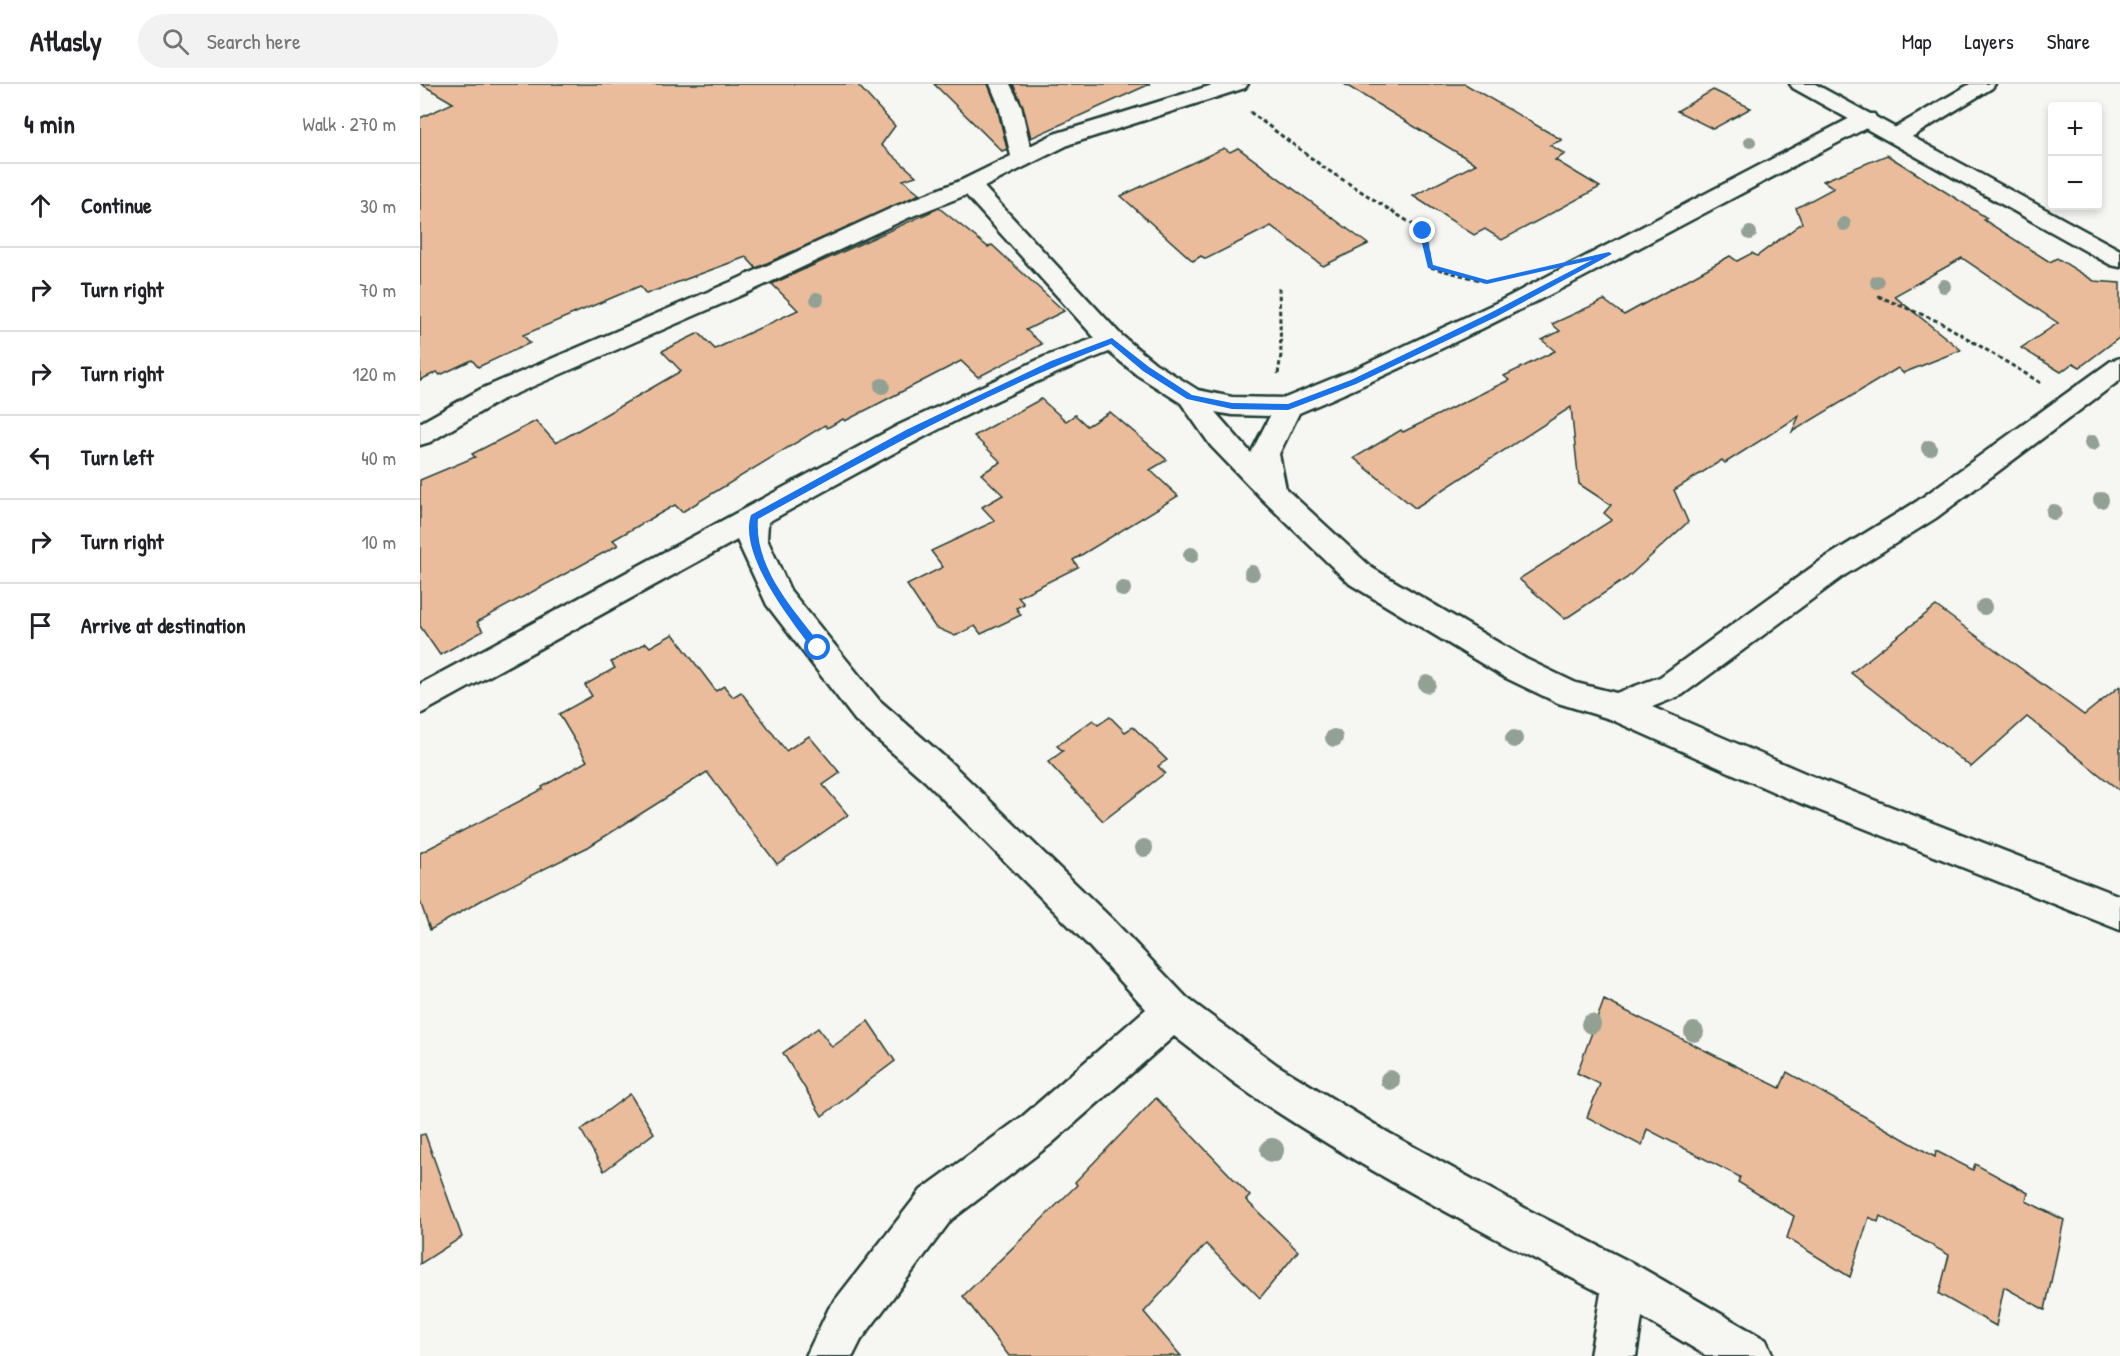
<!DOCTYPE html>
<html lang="en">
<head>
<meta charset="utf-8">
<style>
	body { margin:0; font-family:"Patrick Hand",sans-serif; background:#f2f2f2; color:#202124 }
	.controls { position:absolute; right:18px; top:18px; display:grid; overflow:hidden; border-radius:6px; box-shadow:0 3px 9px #0003 }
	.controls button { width:54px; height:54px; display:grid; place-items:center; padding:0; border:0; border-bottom:2px solid #e0e0e0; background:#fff; color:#202124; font:30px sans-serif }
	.stop { position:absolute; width:18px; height:18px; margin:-14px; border:4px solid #1a73e8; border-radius:50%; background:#fff }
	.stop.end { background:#1a73e8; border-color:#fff; box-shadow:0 2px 6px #0008 }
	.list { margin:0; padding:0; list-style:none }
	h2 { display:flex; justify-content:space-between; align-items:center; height:78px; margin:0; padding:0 24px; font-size:26px }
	h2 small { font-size:20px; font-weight:400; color:#757577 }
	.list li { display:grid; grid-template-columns:39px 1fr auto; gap:18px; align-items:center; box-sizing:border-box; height:84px; padding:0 24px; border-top:2px solid #e0e0e0 }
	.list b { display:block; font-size:22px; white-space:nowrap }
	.list em { font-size:20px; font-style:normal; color:#757577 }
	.icon { flex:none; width:33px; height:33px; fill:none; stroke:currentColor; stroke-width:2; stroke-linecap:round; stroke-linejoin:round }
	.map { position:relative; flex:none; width:1700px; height:1272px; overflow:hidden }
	header { display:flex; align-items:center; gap:36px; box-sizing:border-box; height:84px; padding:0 30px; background:#fff; border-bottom:2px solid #e0e0e0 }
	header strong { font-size:28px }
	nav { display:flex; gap:33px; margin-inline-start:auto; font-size:21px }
	.search { width:420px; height:54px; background:#f2f2f2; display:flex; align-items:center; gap:15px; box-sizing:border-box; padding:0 21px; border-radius:33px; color:#757577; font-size:22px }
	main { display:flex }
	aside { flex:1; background:#fff }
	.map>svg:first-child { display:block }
</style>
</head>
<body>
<header>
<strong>Atlasly</strong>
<div class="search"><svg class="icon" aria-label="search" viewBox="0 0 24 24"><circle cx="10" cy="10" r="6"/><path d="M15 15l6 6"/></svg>Search here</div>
<nav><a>Map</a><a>Layers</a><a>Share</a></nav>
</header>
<main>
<aside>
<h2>4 min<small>Walk · 270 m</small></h2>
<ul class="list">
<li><svg class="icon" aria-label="ahead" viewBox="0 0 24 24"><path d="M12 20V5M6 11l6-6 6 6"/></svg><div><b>Continue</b></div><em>30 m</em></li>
<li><svg class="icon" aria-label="right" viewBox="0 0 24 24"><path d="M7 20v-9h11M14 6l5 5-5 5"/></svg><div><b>Turn right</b></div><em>70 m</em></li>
<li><svg class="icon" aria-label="right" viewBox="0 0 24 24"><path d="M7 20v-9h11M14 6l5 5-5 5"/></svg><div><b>Turn right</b></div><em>120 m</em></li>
<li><svg class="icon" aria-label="left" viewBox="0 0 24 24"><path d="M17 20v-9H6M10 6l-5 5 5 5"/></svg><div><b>Turn left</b></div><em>40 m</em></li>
<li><svg class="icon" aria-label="right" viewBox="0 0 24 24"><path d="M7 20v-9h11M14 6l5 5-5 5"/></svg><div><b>Turn right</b></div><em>10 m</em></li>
<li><svg class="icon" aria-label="arrive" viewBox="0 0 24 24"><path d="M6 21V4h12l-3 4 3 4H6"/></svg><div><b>Arrive at destination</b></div></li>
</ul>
</aside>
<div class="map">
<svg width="1700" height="1272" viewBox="0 0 1700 1272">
	<rect width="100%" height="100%" fill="#f6f6f2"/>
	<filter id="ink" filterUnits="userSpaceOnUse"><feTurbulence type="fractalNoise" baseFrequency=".0167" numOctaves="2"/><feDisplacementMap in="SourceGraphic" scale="12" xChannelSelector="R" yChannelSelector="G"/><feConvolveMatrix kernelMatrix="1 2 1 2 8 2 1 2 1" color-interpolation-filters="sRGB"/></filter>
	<g filter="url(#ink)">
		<g fill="#ebbc9b" stroke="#1f3d34" stroke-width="1.5">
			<polygon points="1,0 437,0 475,42 461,61 496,92 483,96 500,110 336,184 326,173 226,210 220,202 103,251 110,259 58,283 52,276 20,291 17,288 0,296 0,34 33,19"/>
			<polygon points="514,0 568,0 577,23 587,65 582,67"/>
			<polygon points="593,0 730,0 611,54 603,22"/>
			<polygon points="924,0 1045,0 1142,56 1130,61 1145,70 1135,76 1180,103 1082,156 1065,145 1054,151 993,112 1056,80"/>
			<polygon points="1293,6 1331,24 1293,45 1257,27"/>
			<polygon points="804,64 810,68 818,64 948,160 903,182 851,142 786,175 781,172 773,177 701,112"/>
			<polygon points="1467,71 1567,134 1564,136 1630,178 1637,174 1674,197 1700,199 1700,253 1660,283 1653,279 1641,288 1601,264 1638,239 1542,174 1474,212 1541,266 1483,289 1478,284 1372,348 1379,332 1305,379 1302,376 1254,406 1268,438 1207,494 1145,535 1099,495 1192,436 1184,429 1191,421 1159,400 1151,323 995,424 934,374 981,346 983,348 1089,296 1084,292 1135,267 1122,256 1140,247 1132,240 1184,216 1204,231 1310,172 1317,177 1332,169 1337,172 1382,139 1376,124 1414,104 1403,97"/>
			<polygon points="519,124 568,163 572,161 644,227 606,246 622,260 558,293 541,277 425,337 423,335 407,344 405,341 262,428 255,421 193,456 198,461 57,538 63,547 20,571 0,542 0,396 55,373 52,370 116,337 136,359 261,287 242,267 279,249 295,265 378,226 352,200"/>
			<polygon points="621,315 646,337 655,331 667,342 690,328 747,376 730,386 758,412 653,476 658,483 598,513 604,520 596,524 601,531 561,550 555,542 535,552 515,543 487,501 523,483 511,467 575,437 562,423 583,411 561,390 581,378 554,352"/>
			<polygon points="1516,522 1664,631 1700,602 1700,707 1607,633 1551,683 1431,589"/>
			<polygon points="253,550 296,607 304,602 313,613 321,608 366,667 389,652 420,689 403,701 428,731 357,780 287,688 168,763 62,816 10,846 0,817 0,769 123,705 122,703 167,677 139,630 172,612 165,601 195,584 191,578 226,559 230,563"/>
			<polygon points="690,633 705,648 713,643 747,676 738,682 745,689 683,737 628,678 643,667 637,662 673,636 678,641"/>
			<polygon points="1184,916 1360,1004 1367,988 1515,1073 1516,1067 1553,1086 1555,1080 1608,1109 1606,1117 1644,1136 1625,1226 1584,1203 1576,1242 1519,1210 1529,1171 1460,1132 1458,1138 1449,1133 1430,1193 1367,1154 1374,1132 1318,1098 1320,1093 1227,1045 1222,1062 1167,1033 1180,1000 1157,989"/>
			<polygon points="448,937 475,977 402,1032 363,969 398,944 412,963"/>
			<polygon points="210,1010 234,1049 184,1087 161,1046"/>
			<polygon points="736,1014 830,1112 826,1116 878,1167 840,1214 786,1160 724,1228 761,1272 589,1272 543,1212 657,1101 655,1098"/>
			<polygon points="5,1050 42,1153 0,1180 0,1051"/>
		</g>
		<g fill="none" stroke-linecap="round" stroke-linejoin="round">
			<g stroke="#1f3d34" stroke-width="5">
				<g id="minor">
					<path d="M570,0H590L601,22L610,62L634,50L796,0H828L825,4L650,60L564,103L701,251L735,279L778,306L812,313L865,314L933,286L1080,217L1438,30H1454L1457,35L1454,40C1263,138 1077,246 879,329L859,370L866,405L952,484L1106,575L1156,599L1196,609L1240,593L1403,475L1496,418L1691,277L1700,274V296L1516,434L1425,491L1262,611L1232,623L1387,690L1700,812V846L1363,712L1190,635L1138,619L1084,593L930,500L843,416L791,362L761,319L717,291L689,268C570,313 459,377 348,438L347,455L370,506L459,616L529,677L693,836L767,914L857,981L967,1048L1110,1127L1220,1183L1346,1256L1353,1272H1287L1222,1233L1216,1272H1170L1181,1209C1062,1148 941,1085 830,1010C804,992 779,971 754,952L631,1060L531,1136L441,1256L433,1272H386L409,1224L501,1106L603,1032L726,925L667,860L505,697L435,636L347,521L317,456L0,630V600L479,341L624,273L675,254L546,111L490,133L331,207L79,317L10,358L0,361V339L61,305L313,197L474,123L542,96L591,72L579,22ZM795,328L812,331L850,332L831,369Z"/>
					<polygon points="1550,0 1575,0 1572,4 1485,57 1469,57 1466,52 1469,47"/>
				</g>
			</g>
			<g stroke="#1f3d34" stroke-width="5">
				<polygon id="tertiary" points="1370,0 1395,0 1700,166 1700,183 1691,181 1373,4"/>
			</g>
			<g stroke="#1f3d34" stroke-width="3" stroke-dasharray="4.5 3" stroke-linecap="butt">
				<polyline points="830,28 906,85 1003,147 1010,183 1064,197"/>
				<polyline points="1458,212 1522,239 1621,299"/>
				<polyline points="858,290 861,271 859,204"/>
			</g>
			<use href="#minor" fill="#f6f6f2" fill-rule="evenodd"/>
			<use href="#tertiary" fill="#f6f6f2" fill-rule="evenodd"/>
		</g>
		<g fill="#92a193">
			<circle cx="1330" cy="58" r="6"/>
			<circle cx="1424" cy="140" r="7"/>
			<circle cx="1330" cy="149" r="7"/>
			<circle cx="1457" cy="198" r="7"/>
			<circle cx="1524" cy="202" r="7"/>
			<circle cx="397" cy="215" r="7"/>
			<circle cx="462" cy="302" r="8"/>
			<circle cx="1672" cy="359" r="8"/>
			<circle cx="1509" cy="364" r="8"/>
			<circle cx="1681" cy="416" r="8"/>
			<circle cx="1634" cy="428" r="8"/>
			<circle cx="771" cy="471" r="8"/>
			<circle cx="832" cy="489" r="8"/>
			<circle cx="703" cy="505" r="8"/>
			<circle cx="1564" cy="523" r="8"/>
			<circle cx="1007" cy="600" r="9"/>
			<circle cx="914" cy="654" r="9"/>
			<circle cx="1094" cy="655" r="9"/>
			<circle cx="724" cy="764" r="9"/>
			<circle cx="1171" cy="940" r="10"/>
			<circle cx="1274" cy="948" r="10"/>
			<circle cx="970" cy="996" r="10"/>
			<circle cx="852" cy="1066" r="12"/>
		</g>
	</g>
	<path fill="#1a73e8" d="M1003,145L1006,147L1013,181L1067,196L1189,168L1192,170L1076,233L936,300L868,326L812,325L767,315L723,287L691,260C568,307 453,371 338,435C334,483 373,525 401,561V567H394C371,536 318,471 331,431L486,346L631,277L692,254L729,283L772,311L812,319L868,320L931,296L1070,229L1172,176L1067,200L1008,184L999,147Z"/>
</svg>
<div class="controls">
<button>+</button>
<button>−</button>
</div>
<div class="stop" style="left:398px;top:564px"></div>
<div class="stop end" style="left:1003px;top:147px"></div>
</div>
</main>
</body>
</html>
